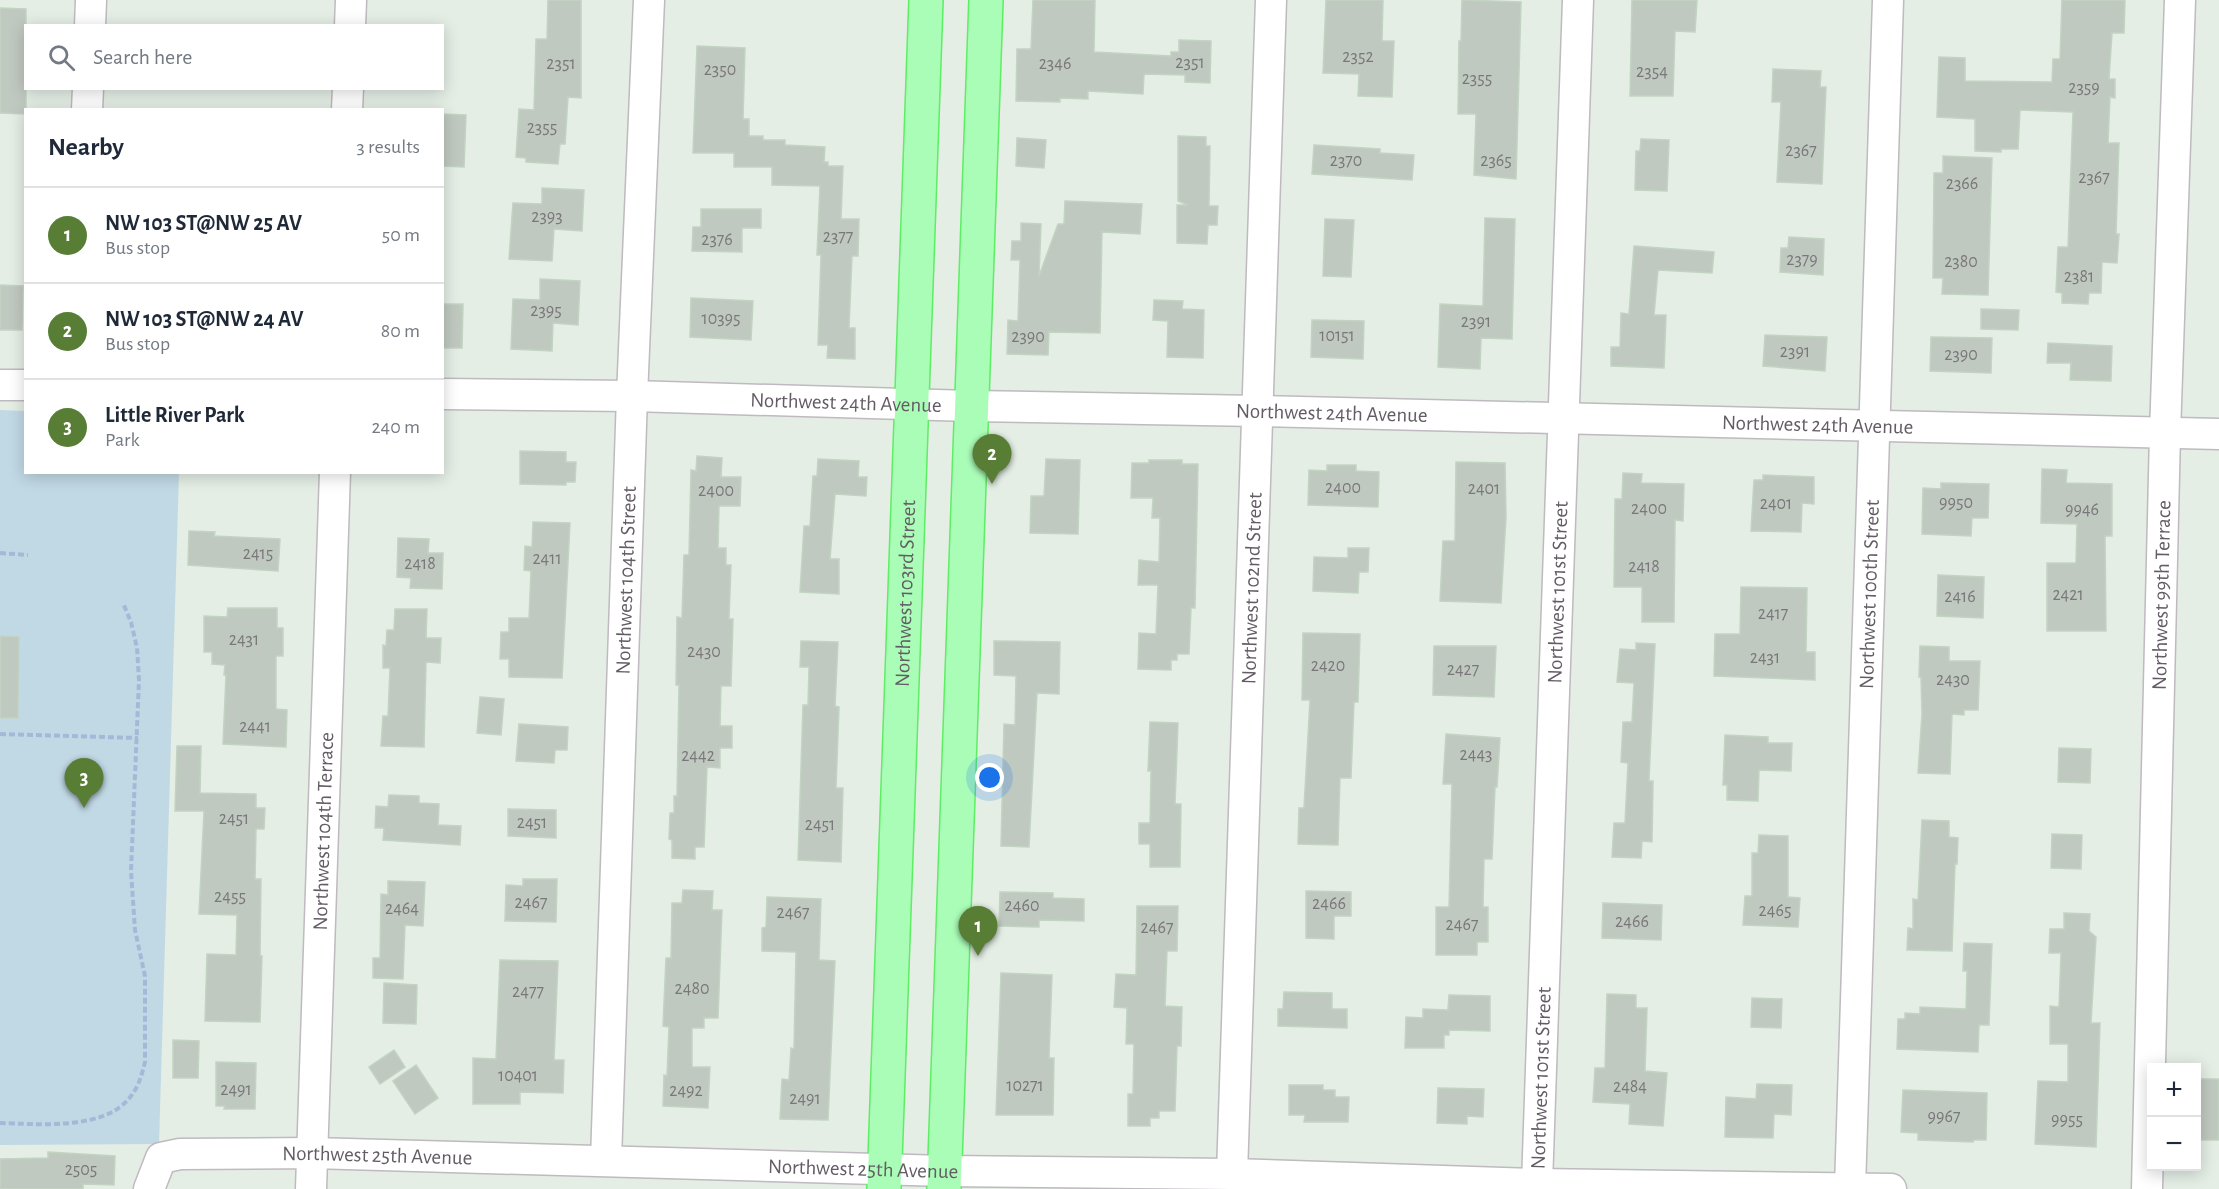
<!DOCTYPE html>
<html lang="en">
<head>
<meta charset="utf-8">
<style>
	body { margin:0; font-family:"Alegreya Sans",sans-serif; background:#f6f6f7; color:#1f2937 }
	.controls { position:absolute; right:18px; bottom:18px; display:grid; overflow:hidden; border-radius:0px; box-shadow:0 3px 15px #0003 }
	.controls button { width:54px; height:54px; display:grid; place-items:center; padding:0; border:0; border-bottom:2px solid #e0e1e3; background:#fff; color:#1f2937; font:30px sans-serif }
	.you { position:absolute; left:990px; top:778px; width:21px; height:21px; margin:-15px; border:4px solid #fff; border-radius:50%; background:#1a73e8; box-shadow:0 0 0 9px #1a73e833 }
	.badge { display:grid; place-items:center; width:39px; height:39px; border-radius:50%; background:#587e35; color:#fff; font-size:20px; font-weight:700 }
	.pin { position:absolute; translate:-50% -50px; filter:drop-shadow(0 2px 3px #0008) }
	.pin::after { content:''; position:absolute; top:32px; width:21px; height:18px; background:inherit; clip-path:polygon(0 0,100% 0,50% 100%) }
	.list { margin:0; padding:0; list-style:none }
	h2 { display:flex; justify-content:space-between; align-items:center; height:78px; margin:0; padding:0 24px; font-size:26px }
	h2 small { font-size:20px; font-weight:400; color:#747a83 }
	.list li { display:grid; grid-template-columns:39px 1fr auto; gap:18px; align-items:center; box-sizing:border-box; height:96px; padding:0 24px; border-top:2px solid #e0e1e3 }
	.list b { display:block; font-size:22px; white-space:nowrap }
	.list p { margin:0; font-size:20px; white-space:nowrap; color:#747a83 }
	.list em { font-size:20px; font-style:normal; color:#747a83 }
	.icon { flex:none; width:33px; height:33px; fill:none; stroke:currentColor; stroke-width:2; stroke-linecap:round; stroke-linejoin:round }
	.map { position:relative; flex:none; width:2219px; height:1189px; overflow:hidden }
	.search { position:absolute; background:#fff; box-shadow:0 3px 15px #0003; left:24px; top:24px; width:420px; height:66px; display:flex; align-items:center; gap:15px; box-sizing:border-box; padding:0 21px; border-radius:0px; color:#747a83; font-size:22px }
	.panel { position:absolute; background:#fff; box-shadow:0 3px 15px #0003; left:24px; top:108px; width:420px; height:366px; border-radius:0px }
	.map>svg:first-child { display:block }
</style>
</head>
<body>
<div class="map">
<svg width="2219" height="1189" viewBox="0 0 2219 1189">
	<rect width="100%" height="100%" fill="#e4eee5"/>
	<polygon fill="#c1d9e5" points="0,410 25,411 26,472 179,473 159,1144 0,1145"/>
	<g fill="#c0c9c0" stroke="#c2d3c2" stroke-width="1.5">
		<polygon points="548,0 581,0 581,98 568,97 565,144 560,144 558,164 526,162 526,158 516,157 519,109 534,110 536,39 547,39"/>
		<polygon points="1033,0 1095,0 1094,52 1171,56 1171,52 1179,52 1179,40 1211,41 1210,83 1185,82 1185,75 1144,74 1143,94 1088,91 1088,99 1060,98 1060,102 1016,101 1017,49 1031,49"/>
		<polygon points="1326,0 1383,0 1382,41 1394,41 1392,97 1358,96 1359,74 1323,73"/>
		<polygon points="1462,0 1521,2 1516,179 1474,175 1476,114 1458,114 1459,41 1461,41"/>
		<polygon points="1632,0 1697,0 1695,32 1675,31 1673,96 1630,96"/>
		<polygon points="2062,0 2125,0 2124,33 2112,33 2109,79 2115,79 2115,98 2110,97 2108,143 2119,143 2116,234 2119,234 2117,263 2102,262 2101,293 2089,293 2088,304 2062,303 2062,293 2056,292 2058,247 2068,247 2073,112 2020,110 2018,149 2001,149 2001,152 1975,151 1975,119 1937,117 1939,57 1965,58 1965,81 2052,82 2053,59 2060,59"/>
		<polygon points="0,8 26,9 26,114 0,113"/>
		<polygon points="697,46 745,48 743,119 749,119 749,136 763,136 763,140 785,140 785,145 825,147 824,162 828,162 828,166 843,166 841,219 859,219 858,256 852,256 849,328 855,328 855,359 827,358 828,345 818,345 821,255 817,255 820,186 772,185 772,167 734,167 734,153 693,153"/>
		<polygon points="1773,69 1821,71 1820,87 1826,87 1822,184 1777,182 1781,102 1772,102"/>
		<polygon points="442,114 466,115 464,167 442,166"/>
		<polygon points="1178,136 1206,137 1206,146 1210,146 1209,206 1218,206 1217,225 1208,225 1207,244 1177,243 1177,205 1188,205 1178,201"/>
		<polygon points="1017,138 1046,140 1044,168 1016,166"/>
		<polygon points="1641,139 1669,140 1667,191 1635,190 1636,151 1640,151"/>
		<polygon points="1314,145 1380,149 1380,153 1414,155 1412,180 1312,174"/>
		<polygon points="1943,156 1992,158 1988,295 1942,294 1943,278 1933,278 1934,173 1943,173"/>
		<polygon points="542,188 584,190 582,231 554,229 552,261 509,259 513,203 542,204"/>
		<polygon points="1065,201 1142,204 1140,234 1102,232 1100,333 1049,332 1048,355 1007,354 1008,320 1018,321 1020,260 1011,260 1012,241 1021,241 1021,223 1041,224 1039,276 1058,224 1064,224"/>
		<polygon points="701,209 761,209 761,228 742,228 742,252 692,251 693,227 701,227"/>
		<polygon points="1485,218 1515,219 1512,339 1481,338 1480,369 1438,367 1440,304 1483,306"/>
		<polygon points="1325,219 1354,220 1351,277 1323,276"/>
		<polygon points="1789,237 1824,239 1823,275 1780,272 1781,248 1788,248"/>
		<polygon points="1634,246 1714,252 1712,273 1658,270 1654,315 1666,315 1664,368 1611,366 1611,347 1620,347 1621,313 1629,314"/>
		<polygon points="540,279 580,281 578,325 553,323 552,351 511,349 513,299 540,300"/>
		<polygon points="0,285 23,286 22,330 0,330"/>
		<polygon points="691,298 753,301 751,340 690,337"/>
		<polygon points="1154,300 1183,301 1182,309 1204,310 1203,358 1167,357 1168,321 1153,320"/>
		<polygon points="442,304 463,304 462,348 442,348"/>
		<polygon points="1981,309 2019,310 2018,330 1981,329"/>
		<polygon points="1312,320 1364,321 1363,359 1311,357"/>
		<polygon points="1765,335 1827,337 1825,371 1763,366"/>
		<polygon points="1931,337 1992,338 1991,373 1930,371"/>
		<polygon points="2048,343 2112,346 2111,381 2070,380 2071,363 2047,363"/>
		<polygon points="520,451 566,452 566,462 576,462 575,482 566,482 566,485 520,484"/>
		<polygon points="697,456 722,458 721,477 741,477 740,506 719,506 718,548 726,548 726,565 731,565 729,619 733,619 731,686 721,686 720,726 732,726 732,748 720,748 720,768 707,767 704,847 695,847 695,859 672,858 672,840 669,839 670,813 674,813 674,796 677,796 679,685 676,685 677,617 682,618 684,555 689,555 691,470 696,471"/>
		<polygon points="818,459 859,461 858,477 867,477 866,496 835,494 830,559 839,559 839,594 800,592 804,526 810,526 813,476 817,476"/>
		<polygon points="1046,459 1080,460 1078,534 1030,533 1031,496 1044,496"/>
		<polygon points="1149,460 1182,460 1182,464 1198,464 1195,608 1191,608 1189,654 1177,654 1177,660 1171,660 1171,670 1138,669 1139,633 1156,634 1158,585 1138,585 1139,560 1159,562 1160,518 1152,518 1153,498 1131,498 1132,463 1149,463"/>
		<polygon points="1456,462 1505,463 1506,517 1501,603 1440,601 1443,541 1455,541"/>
		<polygon points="1327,465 1356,465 1356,471 1379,472 1378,507 1308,505 1309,470 1327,471"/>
		<polygon points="2042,469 2067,470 2066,483 2112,484 2112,536 2105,536 2106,631 2047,631 2047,563 2076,563 2077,524 2041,523"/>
		<polygon points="1623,473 1642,474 1641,483 1684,484 1683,521 1675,520 1674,622 1642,622 1642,587 1614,587 1615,499 1622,499"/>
		<polygon points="1763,475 1814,477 1814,504 1802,503 1801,532 1751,531 1754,480 1763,480"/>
		<polygon points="1941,483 1989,484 1988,518 1972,518 1971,536 1922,534 1923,488 1941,489"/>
		<polygon points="533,522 570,523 562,678 509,677 509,659 500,659 501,632 509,632 509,618 529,618 531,571 524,570 525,546 532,547"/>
		<polygon points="189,531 215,532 214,536 280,539 278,571 188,565"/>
		<polygon points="398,538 429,539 428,553 443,553 442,589 410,588 411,578 397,577"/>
		<polygon points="1348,548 1369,548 1368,572 1359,572 1358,593 1313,591 1314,557 1348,558"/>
		<polygon points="1938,575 1984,577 1983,618 1937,616"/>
		<polygon points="1741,587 1807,588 1806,652 1815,652 1815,680 1714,676 1715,634 1740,634"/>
		<polygon points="228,608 277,608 277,628 283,628 283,656 276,656 276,709 287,710 286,747 223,744 226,675 224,675 225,665 212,664 212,652 204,652 204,616 227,617"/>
		<polygon points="395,609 427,609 426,638 441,638 440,663 426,662 424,747 381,746 383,716 388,716 390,668 383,668 383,645 386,646 387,630 394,630"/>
		<polygon points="1303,633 1360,634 1358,702 1354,702 1351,778 1340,778 1338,845 1298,844 1299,808 1304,808 1310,700 1302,700"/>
		<polygon points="0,636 19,637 18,718 0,718"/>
		<polygon points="801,641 838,642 835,706 839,707 836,788 843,788 841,862 798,860 803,705 808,705 809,667 800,667"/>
		<polygon points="994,641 1060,642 1059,694 1037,693 1029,847 1001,846 1004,724 1015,725 1016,676 994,675"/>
		<polygon points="1636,643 1655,644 1649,781 1653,781 1652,842 1642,841 1641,858 1612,857 1614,823 1625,823 1628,763 1621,762 1623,722 1632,722 1634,683 1617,682 1620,649 1636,650"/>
		<polygon points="1434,646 1496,646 1494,697 1433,695"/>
		<polygon points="1920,646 1949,647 1949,661 1980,661 1978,710 1964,710 1964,715 1952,714 1950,774 1918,773 1922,714 1921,677 1919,677"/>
		<polygon points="480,697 504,699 501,735 477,733"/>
		<polygon points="1150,722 1178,723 1175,804 1181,804 1180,867 1150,867 1150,844 1139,844 1139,823 1150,823 1151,771 1148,771"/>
		<polygon points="519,724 568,727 567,750 555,750 554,763 516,761"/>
		<polygon points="1446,734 1500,738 1497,787 1495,787 1492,859 1484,859 1483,907 1488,907 1488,942 1477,942 1477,955 1436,955 1436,907 1449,907 1452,784 1443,784"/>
		<polygon points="1725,735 1768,737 1768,743 1792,743 1791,771 1759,770 1758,801 1727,800 1727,785 1723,785"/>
		<polygon points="177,746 201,746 200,793 256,794 256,808 265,808 264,829 256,829 255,879 261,879 260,956 262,956 260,1022 205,1021 207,954 236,955 237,915 199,914 204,811 175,811"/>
		<polygon points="2059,748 2091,749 2090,783 2058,782"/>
		<polygon points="389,795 419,796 419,803 439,804 438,825 461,826 460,845 383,840 384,828 375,828 376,806 388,807"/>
		<polygon points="508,809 556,810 556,838 508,836"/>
		<polygon points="1922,820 1949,821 1949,837 1958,838 1957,864 1955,864 1952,951 1907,950 1908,928 1913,929 1913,899 1918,900"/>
		<polygon points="2052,834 2082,835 2081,869 2051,868"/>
		<polygon points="1759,835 1788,836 1788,897 1800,898 1798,927 1743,925 1745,896 1752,896 1752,853 1758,853"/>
		<polygon points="523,879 557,879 556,922 505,921 506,885 523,886"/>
		<polygon points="388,881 425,882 423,926 405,925 403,979 373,978 373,958 380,958 381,894 388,895"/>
		<polygon points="683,890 713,891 712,910 722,910 718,1018 704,1018 704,1028 692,1028 692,1067 710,1067 708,1108 663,1106 664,1075 667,1076 669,1027 663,1026 666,958 671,958 672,903 682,903"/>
		<polygon points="1306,891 1351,892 1351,916 1334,916 1334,939 1306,938"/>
		<polygon points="1000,892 1053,893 1053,898 1084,899 1084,921 1039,920 1039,927 999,926"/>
		<polygon points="767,897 821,899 819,960 835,961 828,1120 780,1119 782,1079 789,1080 791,1048 794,1049 796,952 762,951 762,928 766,927"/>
		<polygon points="1603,903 1662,905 1661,940 1602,938"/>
		<polygon points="1137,906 1178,906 1177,951 1167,951 1165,1006 1182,1007 1181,1046 1177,1046 1175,1111 1159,1111 1159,1118 1150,1118 1150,1126 1128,1126 1128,1094 1133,1094 1134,1044 1126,1044 1127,1008 1114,1007 1116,974 1136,975"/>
		<polygon points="2064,913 2090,914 2089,931 2096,937 2091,1023 2100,1023 2096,1147 2035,1144 2038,1081 2068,1082 2068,1044 2050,1044 2050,1006 2059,1007 2061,953 2049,953 2050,929 2064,929"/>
		<polygon points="1964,943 1992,944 1989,1025 1979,1025 1978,1052 1897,1049 1898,1019 1905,1019 1905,1013 1920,1014 1920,1007 1966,1009 1967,971 1963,971"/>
		<polygon points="500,960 558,961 554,1060 564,1060 563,1093 520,1092 520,1104 473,1104 473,1058 496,1059"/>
		<polygon points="1001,973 1052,975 1049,1058 1054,1058 1053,1115 996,1115"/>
		<polygon points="384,983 417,985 416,1024 383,1023"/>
		<polygon points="1284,992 1332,993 1332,1009 1347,1009 1347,1028 1278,1026 1278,1009 1283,1009"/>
		<polygon points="1607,994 1636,995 1636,1008 1647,1008 1645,1071 1667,1073 1663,1126 1629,1124 1630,1104 1593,1102 1595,1068 1605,1068"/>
		<polygon points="1449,995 1490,996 1490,1031 1449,1030 1449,1035 1444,1035 1444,1048 1405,1048 1406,1017 1423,1018 1423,1009 1448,1010"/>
		<polygon points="1752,998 1782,999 1781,1028 1751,1027"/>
		<polygon points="173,1040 199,1041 198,1078 173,1078"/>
		<polygon points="394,1050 405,1067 380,1084 369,1067"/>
		<polygon points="216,1062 256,1063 255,1109 224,1109 225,1106 216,1106"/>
		<polygon points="416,1065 438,1098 415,1114 393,1081"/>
		<rect x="2196" y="1079" width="23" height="61"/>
		<polygon points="1757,1084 1792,1085 1791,1115 1774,1114 1773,1138 1725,1137 1726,1097 1756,1099"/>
		<polygon points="1289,1085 1323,1085 1323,1090 1335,1090 1335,1097 1349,1097 1348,1122 1304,1122 1305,1115 1289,1115"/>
		<polygon points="1438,1088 1484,1089 1483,1117 1467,1116 1467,1124 1437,1123"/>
		<polygon points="1903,1090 1987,1093 1986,1140 1974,1140 1973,1142 1918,1140 1918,1133 1901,1132"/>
		<polygon points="48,1152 115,1156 114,1185 83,1184 83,1189 0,1189 0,1159 48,1158"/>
	</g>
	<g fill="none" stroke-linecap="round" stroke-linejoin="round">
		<g stroke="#bfb9c0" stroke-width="33">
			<g id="street">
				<polyline points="90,26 91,0"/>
				<polyline points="350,26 351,0"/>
				<polyline points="87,110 88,88"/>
				<polyline points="347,110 348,88"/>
				<polyline points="0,385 26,385"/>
				<path id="s1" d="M442,394L632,396L970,406L1258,411L2219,434"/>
				<path id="s2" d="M606,1160L632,396L649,0"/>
				<path id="s3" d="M1232,1174L1271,0"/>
				<path id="s4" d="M1537,1184L1578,0"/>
				<path id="s5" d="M1850,1188L1888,0"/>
				<path id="s6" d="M149,1189L161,1158L180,1154L312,1153L945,1171L1232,1174L1537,1184L1891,1189"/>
				<path id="s7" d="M311,1189L335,472"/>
				<path id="s8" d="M2147,1189L2165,433L2180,0"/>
			</g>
		</g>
		<g stroke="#5dee63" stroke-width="36">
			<g id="primary">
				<path id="s9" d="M884,1189L926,0"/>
				<polyline points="944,1189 986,0"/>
			</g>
		</g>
		<g stroke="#a4b9d7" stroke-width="4" stroke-dasharray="6 3" stroke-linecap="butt">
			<polyline points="0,553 28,555"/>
			<polyline points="0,734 138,738"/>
			<path d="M0,1123C38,1124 106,1131 131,1096C139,1086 142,1074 145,1062V976L135,930L131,871L139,680L137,648L131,622L123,603"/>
		</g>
		<use href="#street" stroke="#fff" stroke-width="30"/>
		<use href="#primary" stroke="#aafdb7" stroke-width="33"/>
	</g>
	<g text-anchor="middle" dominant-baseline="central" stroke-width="5" stroke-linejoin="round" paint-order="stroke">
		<g font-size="18" fill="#7a777b">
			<text x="1358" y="57">2352</text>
			<text x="1190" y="63">2351</text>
			<text x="561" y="64">2351</text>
			<text x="1055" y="64">2346</text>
			<text x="720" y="70">2350</text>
			<text x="1652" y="72">2354</text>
			<text x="1477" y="79">2355</text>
			<text x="2084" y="88">2359</text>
			<text x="542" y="128">2355</text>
			<text x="1801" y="151">2367</text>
			<text x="1346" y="161">2370</text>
			<text x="1496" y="161">2365</text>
			<text x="2094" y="178">2367</text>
			<text x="1962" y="184">2366</text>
			<text x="547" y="217">2393</text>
			<text x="838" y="237">2377</text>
			<text x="717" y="240">2376</text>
			<text x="1802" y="260">2379</text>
			<text x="1961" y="262">2380</text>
			<text x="2079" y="277">2381</text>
			<text x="546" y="311">2395</text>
			<text x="721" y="319">10395</text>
			<text x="1476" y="322">2391</text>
			<text x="1337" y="336">10151</text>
			<text x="1028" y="337">2390</text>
			<text x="1795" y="352">2391</text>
			<text x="1961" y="355">2390</text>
			<text x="1343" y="488">2400</text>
			<text x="1484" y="489">2401</text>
			<text x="716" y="491">2400</text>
			<text x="1956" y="503">9950</text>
			<text x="1776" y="504">2401</text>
			<text x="1649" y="509">2400</text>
			<text x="2082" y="510">9946</text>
			<text x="258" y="554">2415</text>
			<text x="547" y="559">2411</text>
			<text x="420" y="564">2418</text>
			<text x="1644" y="567">2418</text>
			<text x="2068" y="595">2421</text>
			<text x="1960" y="597">2416</text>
			<text x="1773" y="614">2417</text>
			<text x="244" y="640">2431</text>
			<text x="704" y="652">2430</text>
			<text x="1765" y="658">2431</text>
			<text x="1328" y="666">2420</text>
			<text x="1463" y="670">2427</text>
			<text x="1953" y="680">2430</text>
			<text x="255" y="727">2441</text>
			<text x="1476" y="755">2443</text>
			<text x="698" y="756">2442</text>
			<text x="234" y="819">2451</text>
			<text x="532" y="823">2451</text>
			<text x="820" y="825">2451</text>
			<text x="230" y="897">2455</text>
			<text x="531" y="903">2467</text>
			<text x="1329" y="904">2466</text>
			<text x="1022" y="906">2460</text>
			<text x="402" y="909">2464</text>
			<text x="1775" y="911">2465</text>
			<text x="793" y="913">2467</text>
			<text x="1632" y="922">2466</text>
			<text x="1462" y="925">2467</text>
			<text x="1157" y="928">2467</text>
			<text x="692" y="989">2480</text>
			<text x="528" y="992">2477</text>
			<text x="518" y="1076">10401</text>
			<text x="1025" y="1086">10271</text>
			<text x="1630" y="1087">2484</text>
			<text x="236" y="1090">2491</text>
			<text x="686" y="1091">2492</text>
			<text x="805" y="1099">2491</text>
			<text x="1944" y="1117">9967</text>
			<text x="2067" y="1120">9955</text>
			<text x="81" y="1170">2505</text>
		</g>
		<g font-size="21" fill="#635c64" stroke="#fff">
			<text stroke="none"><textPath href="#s1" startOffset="404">Northwest 24th Avenue</textPath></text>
			<text stroke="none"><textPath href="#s1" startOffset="890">Northwest 24th Avenue</textPath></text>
			<text stroke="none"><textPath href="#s1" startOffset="1376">Northwest 24th Avenue</textPath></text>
			<text stroke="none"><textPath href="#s2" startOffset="580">Northwest 104th Street</textPath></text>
			<text stroke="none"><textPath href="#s3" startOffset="586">Northwest 102nd Street</textPath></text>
			<text stroke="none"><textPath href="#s4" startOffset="592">Northwest 101st Street</textPath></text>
			<text stroke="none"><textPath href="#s5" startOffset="594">Northwest 100th Street</textPath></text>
			<text stroke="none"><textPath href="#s8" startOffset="594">Northwest 99th Terrace</textPath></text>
			<text stroke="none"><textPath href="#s9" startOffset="596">Northwest 103rd Street</textPath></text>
			<text stroke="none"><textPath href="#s7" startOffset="358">Northwest 104th Terrace</textPath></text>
			<text stroke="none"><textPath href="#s4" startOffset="106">Northwest 101st Street</textPath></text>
			<text stroke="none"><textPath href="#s6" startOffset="250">Northwest 25th Avenue</textPath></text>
			<text stroke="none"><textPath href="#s6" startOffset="736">Northwest 25th Avenue</textPath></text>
		</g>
	</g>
</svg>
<div class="controls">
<button>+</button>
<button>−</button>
</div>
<div class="you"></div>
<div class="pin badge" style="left:978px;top:956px">1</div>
<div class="pin badge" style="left:992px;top:484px">2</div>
<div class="pin badge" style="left:84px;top:808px">3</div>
<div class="search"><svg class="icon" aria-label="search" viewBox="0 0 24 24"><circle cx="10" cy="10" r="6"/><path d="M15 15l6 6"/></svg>Search here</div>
<section class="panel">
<h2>Nearby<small>3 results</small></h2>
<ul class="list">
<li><span class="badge">1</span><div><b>NW 103 ST@NW 25 AV</b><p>Bus stop</p></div><em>50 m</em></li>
<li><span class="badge">2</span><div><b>NW 103 ST@NW 24 AV</b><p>Bus stop</p></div><em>80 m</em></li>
<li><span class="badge">3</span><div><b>Little River Park</b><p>Park</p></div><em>240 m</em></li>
</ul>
</section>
</div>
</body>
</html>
